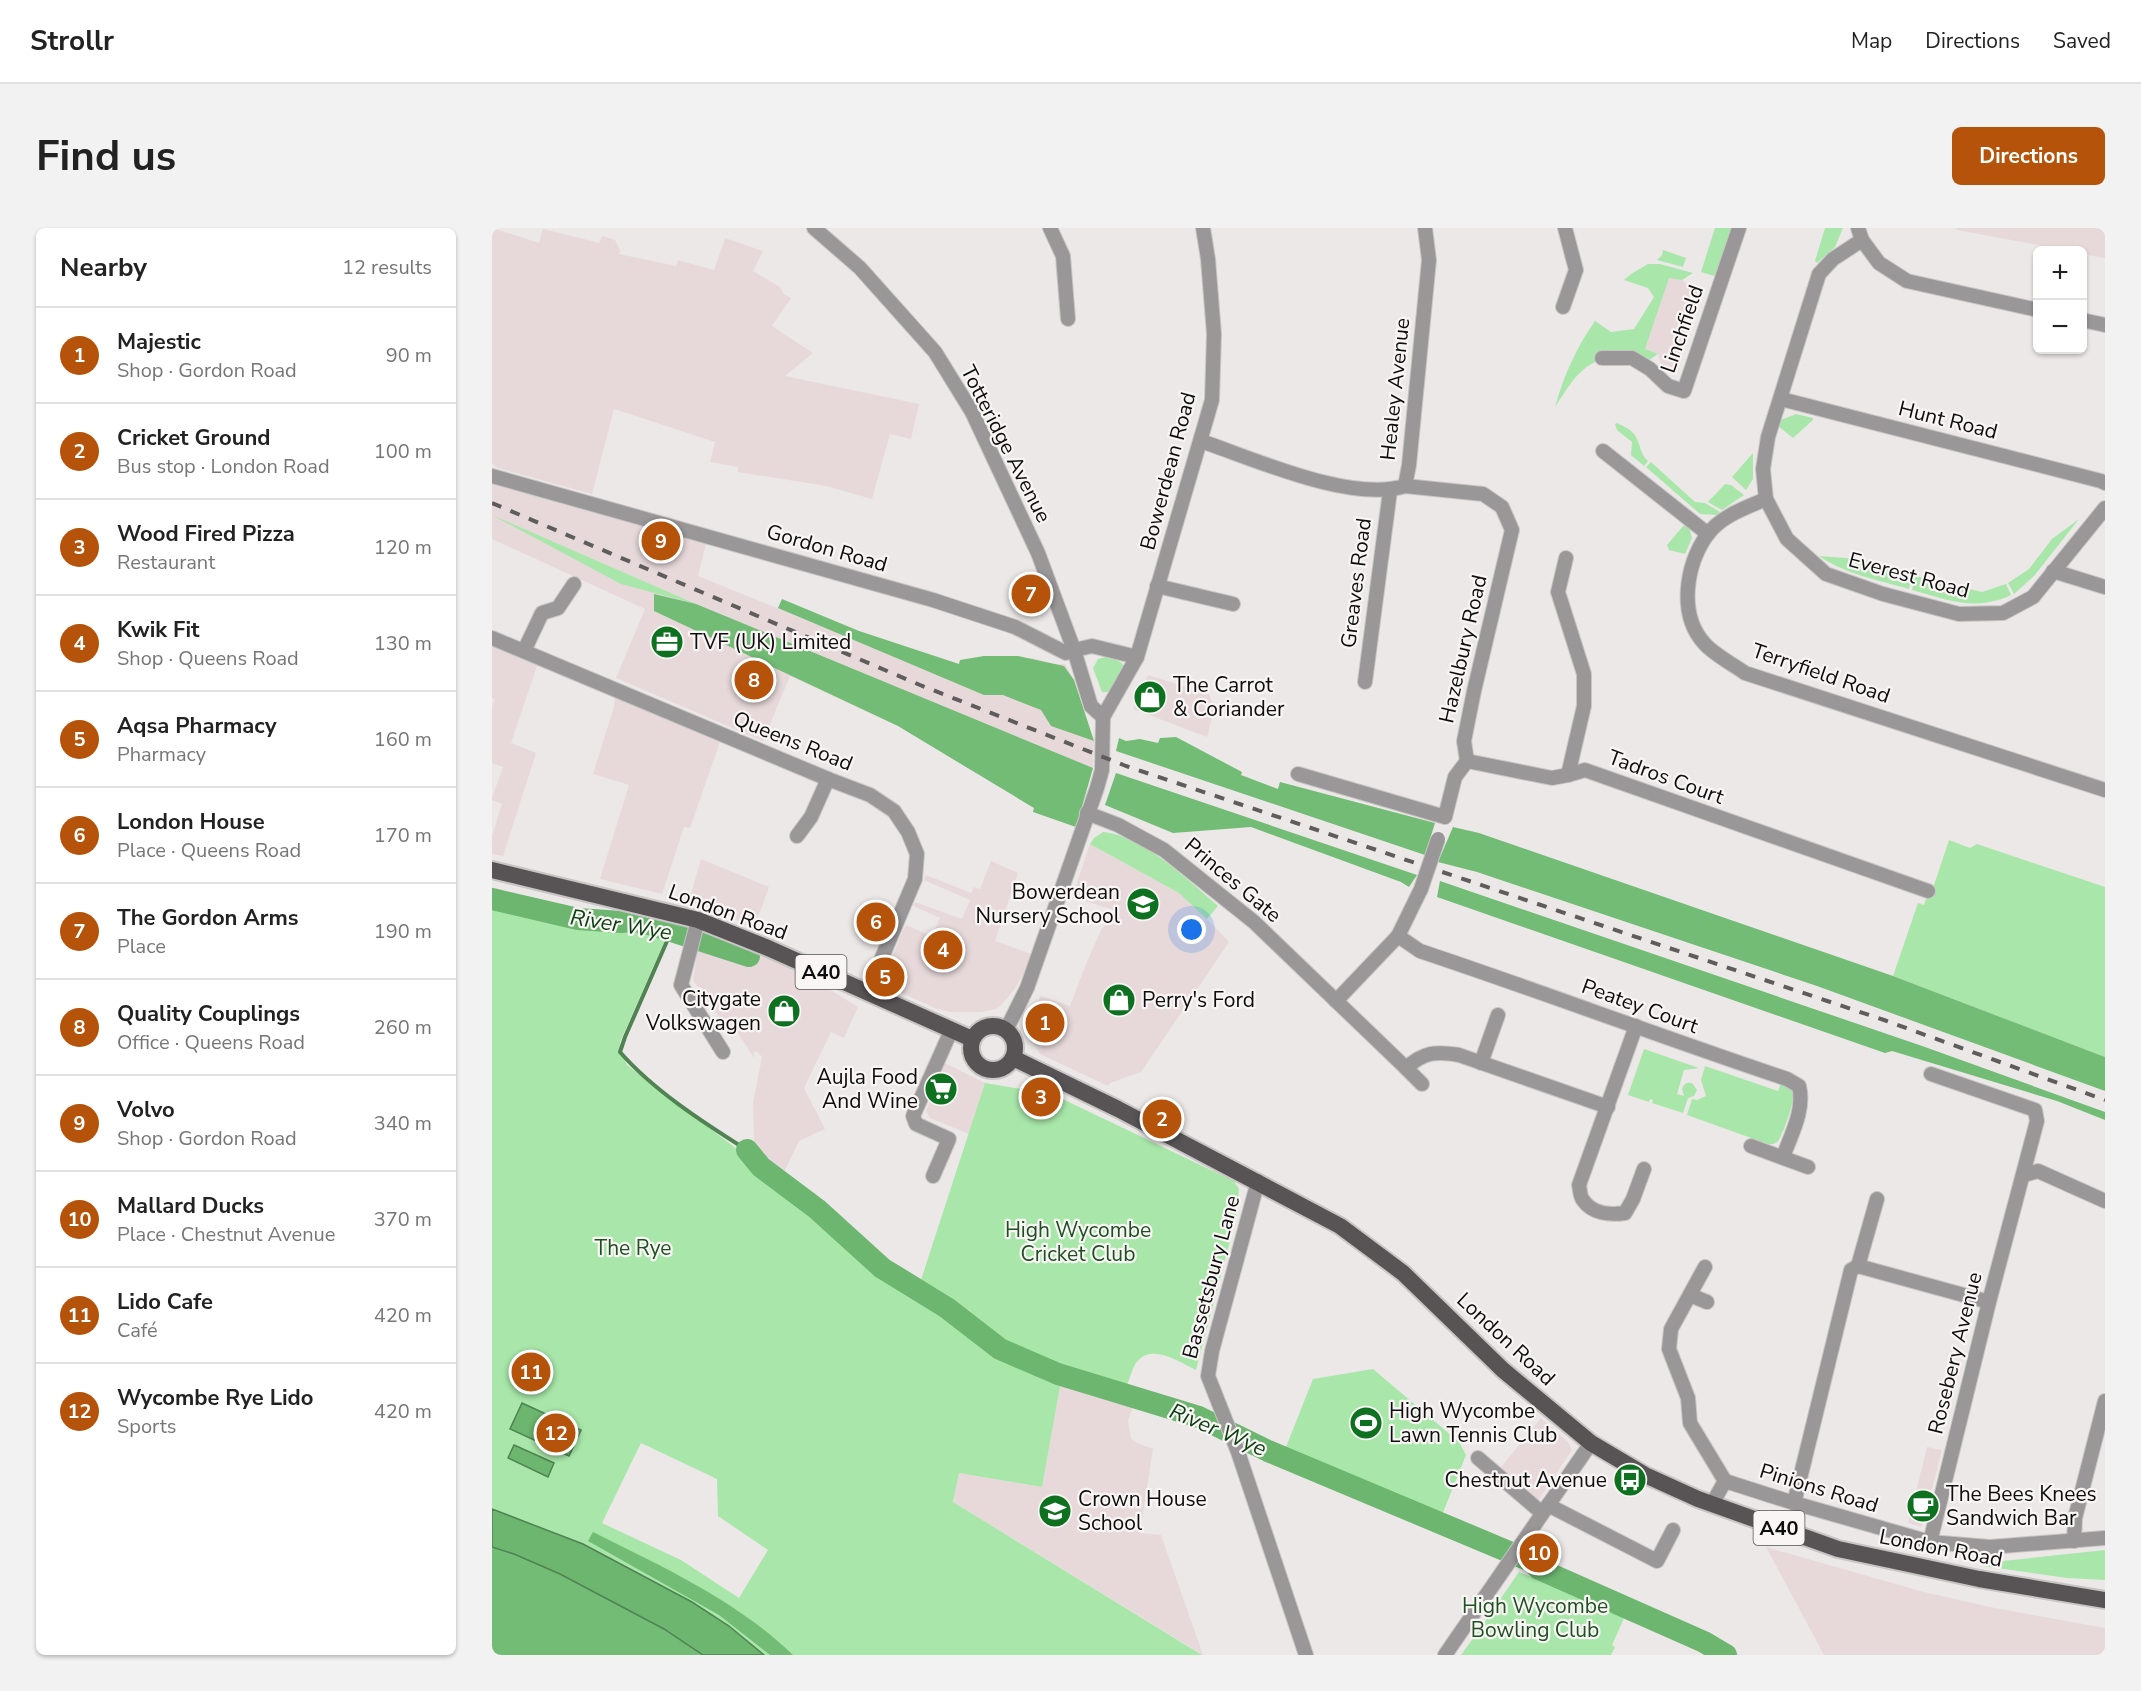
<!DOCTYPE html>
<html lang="en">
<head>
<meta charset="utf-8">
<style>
	body { margin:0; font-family:"Nunito Sans",sans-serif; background:#f2f2f2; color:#222 }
	.controls { position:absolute; right:18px; top:18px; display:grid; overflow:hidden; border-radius:9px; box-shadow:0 2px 4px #0004 }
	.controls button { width:54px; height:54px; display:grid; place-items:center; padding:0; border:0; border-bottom:2px solid #e0e0e0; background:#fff; color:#222; font:30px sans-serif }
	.you { position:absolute; left:700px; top:702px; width:21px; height:21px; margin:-15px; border:4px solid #fff; border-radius:50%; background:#1a73e8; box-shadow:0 0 0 9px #1a73e833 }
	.badge { display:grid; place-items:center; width:39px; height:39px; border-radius:50%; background:#b45309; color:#fff; font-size:20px; font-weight:700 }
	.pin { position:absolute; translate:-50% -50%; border:3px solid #fff; box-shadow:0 2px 6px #0006 }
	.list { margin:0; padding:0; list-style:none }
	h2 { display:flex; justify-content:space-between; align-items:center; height:78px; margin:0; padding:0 24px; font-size:26px }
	h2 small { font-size:20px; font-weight:400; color:#767676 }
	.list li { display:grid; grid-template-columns:39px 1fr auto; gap:18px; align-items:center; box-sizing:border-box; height:96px; padding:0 24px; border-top:2px solid #e0e0e0 }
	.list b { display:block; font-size:22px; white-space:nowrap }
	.list p { margin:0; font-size:20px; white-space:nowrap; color:#767676 }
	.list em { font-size:20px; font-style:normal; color:#767676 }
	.map { position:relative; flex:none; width:1613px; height:1427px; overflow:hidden; border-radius:9px }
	header { display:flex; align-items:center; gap:36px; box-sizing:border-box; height:84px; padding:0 30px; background:#fff; border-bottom:2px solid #e0e0e0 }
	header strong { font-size:28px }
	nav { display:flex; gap:33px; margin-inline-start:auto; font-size:21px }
	.intro { display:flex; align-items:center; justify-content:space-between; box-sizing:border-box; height:144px; padding:0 36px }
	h1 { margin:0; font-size:42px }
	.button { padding:15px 27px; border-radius:9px; background:#b45309; color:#fff; font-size:21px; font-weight:700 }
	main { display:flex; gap:36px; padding:0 36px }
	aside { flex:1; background:#fff; border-radius:9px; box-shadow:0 2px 4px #0004 }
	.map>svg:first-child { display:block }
</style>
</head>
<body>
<header>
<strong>Strollr</strong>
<nav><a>Map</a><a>Directions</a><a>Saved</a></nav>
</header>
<div class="intro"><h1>Find us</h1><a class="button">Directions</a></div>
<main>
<aside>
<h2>Nearby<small>12 results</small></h2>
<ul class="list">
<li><span class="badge">1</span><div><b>Majestic</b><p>Shop · Gordon Road</p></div><em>90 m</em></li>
<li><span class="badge">2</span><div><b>Cricket Ground</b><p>Bus stop · London Road</p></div><em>100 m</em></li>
<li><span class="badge">3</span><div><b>Wood Fired Pizza</b><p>Restaurant</p></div><em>120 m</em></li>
<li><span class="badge">4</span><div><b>Kwik Fit</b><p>Shop · Queens Road</p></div><em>130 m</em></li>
<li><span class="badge">5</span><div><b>Aqsa Pharmacy</b><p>Pharmacy</p></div><em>160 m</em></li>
<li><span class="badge">6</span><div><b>London House</b><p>Place · Queens Road</p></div><em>170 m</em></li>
<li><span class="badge">7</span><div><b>The Gordon Arms</b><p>Place</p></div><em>190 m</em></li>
<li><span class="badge">8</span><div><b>Quality Couplings</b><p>Office · Queens Road</p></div><em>260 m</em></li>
<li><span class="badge">9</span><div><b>Volvo</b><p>Shop · Gordon Road</p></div><em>340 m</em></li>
<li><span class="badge">10</span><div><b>Mallard Ducks</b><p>Place · Chestnut Avenue</p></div><em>370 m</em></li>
<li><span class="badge">11</span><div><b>Lido Cafe</b><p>Café</p></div><em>420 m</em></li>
<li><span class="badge">12</span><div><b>Wycombe Rye Lido</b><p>Sports</p></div><em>420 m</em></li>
</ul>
</aside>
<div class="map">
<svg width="1613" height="1427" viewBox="0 0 1613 1427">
	<rect width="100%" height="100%" fill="#ece8e8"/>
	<g fill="#e7d9da">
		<polygon points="0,0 47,15 51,1 107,15 110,8 123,12 128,22 127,26 184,38 186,32 222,42 233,10 271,23 261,43 288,59 292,66 299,70 280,98 321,125 293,148 427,176 419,211 398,206 380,271 334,258 246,244 246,239 218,234 223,214 122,181 100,266 6,240 0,235"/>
		<polygon points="1464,0 1613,0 1613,30 1591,26 1590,22 1573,22 1465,2"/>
		<polygon points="1177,49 1190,52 1199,60 1208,62 1183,142 1170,139 1166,126 1153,121"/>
		<polygon points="0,256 214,316 206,348 285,380 313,381 367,403 467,436 468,432 541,430 561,436 573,436 582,452 602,513 601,540 584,599 541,584 542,580 406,498 298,448 271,513 124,450 153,381 0,311"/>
		<polygon points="0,418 45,438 19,515 44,525 11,628 0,626 0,608 10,576 0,572 0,570 11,539 0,535 0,479 3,471 0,470"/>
		<polygon points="656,447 717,466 722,482 715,509 641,481"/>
		<polygon points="123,470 228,514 198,600 192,599 170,666 108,651 137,557 101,546 122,479"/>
		<polygon points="598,616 687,665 708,684 737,714 649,844 618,855 616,858 548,826 536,804 548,768 578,778 594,736 610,700 614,697 618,697 625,694 625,683 580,669"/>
		<polygon points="209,631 277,659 262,700 226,683 197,673"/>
		<polygon points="499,633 526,645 503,713 542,727 522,762 510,776 504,781 489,784 458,784 445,781 388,755 414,697 440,708 448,690 421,678 423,674 470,691 478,672 432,652 434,647 479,665 482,659 488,661"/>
		<polygon points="212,705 306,742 366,779 352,810 339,804 312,860 333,901 307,913 291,946 279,936 272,932 262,917 261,875 270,829 265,823 262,824 262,830 246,805 242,807 238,804 201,752 206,721"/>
		<polygon points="453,835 493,855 477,906 438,890 434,883"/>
		<polygon points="569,1153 627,1170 641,1179 636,1193 639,1210 643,1214 661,1221 648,1305 669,1307 711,1427 461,1274 467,1245 550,1259"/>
		<polygon points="1049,1190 1076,1214 1080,1222 1045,1274 1006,1243"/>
		<polygon points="1435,1219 1450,1222 1430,1299 1416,1295"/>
		<polygon points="1274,1319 1432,1364 1503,1380 1613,1400 1613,1427 1332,1427"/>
	</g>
	<g fill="#a8e7a9" fill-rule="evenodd">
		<polygon points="1223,0 1241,0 1227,44 1222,48 1209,44"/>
		<polygon points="1333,0 1351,0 1343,19 1325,35 1323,33"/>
		<polygon points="1171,22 1194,30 1191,39 1165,32 1170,27"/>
		<path d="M1156,36H1168L1201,45L1190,52L1177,50L1153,121L1166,126L1157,132C1146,131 1134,128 1123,129C1091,131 1079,155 1063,179C1072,147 1084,120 1103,93L1119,104L1142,101L1162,69L1156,60L1132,52L1139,46Z"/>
		<polygon points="1304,186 1321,190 1321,192 1301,210 1286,198 1286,193"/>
		<path d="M1125,195C1131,198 1138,201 1142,206C1149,215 1147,225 1156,233L1152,238L1139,227L1140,214L1125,202L1123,196Z"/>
		<polygon points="1261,225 1261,251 1254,262 1240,249"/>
		<polygon points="1159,234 1203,274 1213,275 1228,284 1225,287 1208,286 1154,239"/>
		<polygon points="1233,256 1239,257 1252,267 1230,282 1216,274"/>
		<polygon points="0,287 204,376 129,356"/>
		<polygon points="1587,291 1542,348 1522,366 1516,355 1537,341 1560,311"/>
		<polygon points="1192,297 1197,299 1200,310 1193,326 1177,322 1175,317"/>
		<path d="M1327,328L1367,331L1420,347L1417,361C1386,352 1353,346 1327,328Z"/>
		<path d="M1423,348L1490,364L1514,356L1519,367C1482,384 1457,372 1420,362Z"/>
		<path d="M613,429C620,431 632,432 632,441C626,451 622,466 610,464L601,440L606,431Z"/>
		<path d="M611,604C650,607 697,653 726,678L715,691L687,665L598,616L602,610Z"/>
		<polygon points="1457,612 1478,620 1485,616 1613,659 1613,829 1401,748 1426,675 1432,677 1438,659 1441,660"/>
		<path d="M0,673L65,688L142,699L174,710L128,814V822L135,837L254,928L253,933C266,941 275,954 289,960L397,1052L443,1079L472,1103L522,1136L569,1153L550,1259L467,1245L461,1274L710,1427H732H272L237,1398L200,1374L91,1316L0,1281ZM149,1215L225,1251L226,1288L276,1322L247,1370L189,1332L110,1295Z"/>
		<path d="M1152,821L1207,840L1192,842L1185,866L1192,868L1190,861C1191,856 1196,853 1201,856L1205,862L1202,868L1196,870L1191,885L1160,875L1161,872L1158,871L1157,874L1136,867Z"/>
		<path d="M1213,838L1286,863L1289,855C1295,857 1301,861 1301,868C1302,875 1290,910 1285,914C1281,917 1280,916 1276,916L1195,887L1200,871L1205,872L1214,868L1209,852Z"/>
		<path d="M493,855L560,866L742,953L747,961L744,990L704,1142C687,1134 659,1114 644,1135C640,1141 638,1150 635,1157C595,1145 550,1138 513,1115C502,1107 492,1098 482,1088L480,1090L428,1055Z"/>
		<polygon points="881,1141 967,1214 974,1227 950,1287 792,1224 821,1151"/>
		<polygon points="1613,1322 1613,1352 1575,1350 1491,1338 1492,1335"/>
		<polygon points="1027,1344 1134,1386 1120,1417 1123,1419 1119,1427 969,1427 997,1388 1006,1384 1007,1373"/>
	</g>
	<g fill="#72bc75">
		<polygon points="162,366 204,376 601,540 584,599 541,584 542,580 406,498 162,383"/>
		<polygon points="290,371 367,403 467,436 468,432 492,428 526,428 572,438 582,452 602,513 559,498 549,482 511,467 492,467 286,380"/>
		<polygon points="684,509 750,544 749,547 786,561 788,554 943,595 933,627 624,523 627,510 634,513 648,511 666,515 668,510"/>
		<polygon points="624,545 925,647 917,659 909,654 759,599 681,605 613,577"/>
		<polygon points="961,599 987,605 1401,748 1613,829 1613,863 1325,758 985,644 946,634"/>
		<polygon points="948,653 1433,819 1613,884 1613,892 1565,873 1400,823 1393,825 945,669"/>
		<path d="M101,1304C171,1339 244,1372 301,1427H278L227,1387L96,1313Z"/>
		<polygon points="0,1319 22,1326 68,1346 172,1401 211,1427 0,1427"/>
	</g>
	<g fill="#6cb66f" stroke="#508352" stroke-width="1.5">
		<polygon points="30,1175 89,1202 77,1228 18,1201"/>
		<polygon points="22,1217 62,1235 56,1249 16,1230"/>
		<polygon points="0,1281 91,1316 200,1374 237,1398 272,1427 211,1427 172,1401 68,1346 22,1326 0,1319"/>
	</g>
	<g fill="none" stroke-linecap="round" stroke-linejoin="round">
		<path stroke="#508352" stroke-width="4" d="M179,704L133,809L128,824C161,862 212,895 255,922"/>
		<g stroke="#6cb66f" stroke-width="22">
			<polyline points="0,671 86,691 129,694 142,693 161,697 257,728"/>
			<polyline points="255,922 269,939 325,981 390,1040 455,1080 508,1121 566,1146 707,1189 776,1223 1041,1334 1047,1341 1212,1414 1234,1427"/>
		</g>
		<g stroke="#c8c5c5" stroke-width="16">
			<g id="minor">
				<polyline points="322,0 368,40 443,124 480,184 546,325 582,422 600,418 645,429"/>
				<polyline points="558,0 571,28 576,91"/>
				<polyline points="1366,0 1370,12 1387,35 1415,53 1546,82"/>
				<polyline points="1370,12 1341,31 1327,46 1276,209 1271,241 1274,271 1295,311 1334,346 1391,366 1467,386 1511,385 1541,369 1613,280"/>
				<polyline points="1071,79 1084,42 1073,0"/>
				<polyline points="1590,92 1613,97"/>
				<polyline points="1110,130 1140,130 1158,141 1176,158 1192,163 1247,0"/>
				<polyline points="1289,171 1609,253 1613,255"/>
				<path d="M709,213C762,231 859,275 913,258L917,237L937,32L933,0"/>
				<polyline points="1111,223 1216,306"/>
				<polyline points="0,248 441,372 523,399 574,425 582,422 599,478 611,489"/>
				<path d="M1274,271C1253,280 1229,288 1215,307C1194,337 1186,386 1212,415C1221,426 1242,437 1253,445L1613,562"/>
				<polyline points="1074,330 1066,364 1092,446 1092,478 1076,547 1093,542 1436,663"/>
				<polyline points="1561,343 1613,359"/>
				<polyline points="665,358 741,376"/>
				<polyline points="0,410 336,551 378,567 402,583 416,604 425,626 423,651 375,765"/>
				<polyline points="32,423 50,385 66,380 82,356"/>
				<polyline points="873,454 898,263"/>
				<polyline points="975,533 1060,550 1076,547"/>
				<polyline points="806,546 953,589 963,549 975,533 972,513 982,463 1020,302 1010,279 991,266 913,258"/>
				<path d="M595,585L626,597L672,622L762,694L914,840C932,824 943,823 967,827L1116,879"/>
				<polyline points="305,608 319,589 336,551"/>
				<polyline points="206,692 189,757 231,824"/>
				<path d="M906,708L928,723C1051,764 1172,810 1295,851L1307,858C1313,882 1299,907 1291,929"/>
				<polyline points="844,773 906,708 929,661"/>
				<path d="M1144,798L1087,957C1088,961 1088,969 1091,972C1100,986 1119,987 1133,985L1141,971L1152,941"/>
				<polyline points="514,802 535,760 605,560 610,542 611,489 645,429 720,172 722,106 716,31 711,0"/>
				<polyline points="989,835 1006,787"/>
				<polyline points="914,840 930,856"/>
				<polyline points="1259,918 1316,939"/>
				<polyline points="1532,947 1546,943 1613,973"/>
				<polyline points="441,948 457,911 424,896 421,888 459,803"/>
				<polyline points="766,953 720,1123 716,1148 746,1224 814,1427"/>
				<polyline points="1366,1038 1385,971"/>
				<polyline points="1213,1039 1179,1101 1177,1121 1196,1170 1198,1195 1233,1253"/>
				<polyline points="1198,1067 1215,1074"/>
				<polyline points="986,1230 1050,1285"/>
				<polyline points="1233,1253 1302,1275 1438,1314 1498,1319 1613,1310"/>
				<polyline points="1302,1275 1359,1042 1366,1038 1497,1074"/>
				<polyline points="1220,1276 1233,1253"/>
				<polyline points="1056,1277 1165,1333 1181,1302"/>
				<polyline points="1582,1313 1583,1290 1613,1173"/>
				<polyline points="1438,1314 1497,1074 1545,893 1543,882 1439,846"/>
				<polyline points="953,1427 1099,1215"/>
			</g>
		</g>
		<g stroke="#c8c5c5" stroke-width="20">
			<g id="primary">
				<polyline points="0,642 206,692 276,720 480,811"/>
				<circle cx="501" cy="820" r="22"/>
				<polyline points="521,830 626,881 848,998 911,1045 1011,1142 1099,1215 1153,1247 1206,1271 1346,1321 1487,1351 1613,1372"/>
			</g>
		</g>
		<use href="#minor" stroke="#999797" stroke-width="14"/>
		<use href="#primary" stroke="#585455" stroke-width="16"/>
		<polyline stroke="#5e5c5c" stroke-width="4" stroke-dasharray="10 10" stroke-linecap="butt" points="0,275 428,457 634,538 1392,792 1613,872"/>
		<g stroke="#c8c5c5" stroke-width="16" stroke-linecap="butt">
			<polyline id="minor-bridge" points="929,661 946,611"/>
		</g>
		<use href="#minor-bridge" stroke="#999797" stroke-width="14"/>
	</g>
	<defs>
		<g id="office-disc" transform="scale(1.725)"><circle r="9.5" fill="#0e7120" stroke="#f9f5f5"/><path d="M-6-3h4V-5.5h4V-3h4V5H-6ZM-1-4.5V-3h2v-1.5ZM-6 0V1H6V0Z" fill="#fff"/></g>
		<g id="shop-disc" transform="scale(1.725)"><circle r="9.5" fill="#0e7120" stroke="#f9f5f5"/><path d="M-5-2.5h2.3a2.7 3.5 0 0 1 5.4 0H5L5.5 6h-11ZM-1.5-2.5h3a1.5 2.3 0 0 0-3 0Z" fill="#fff"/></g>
		<g id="school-disc" transform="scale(1.725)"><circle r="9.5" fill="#0e7120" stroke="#f9f5f5"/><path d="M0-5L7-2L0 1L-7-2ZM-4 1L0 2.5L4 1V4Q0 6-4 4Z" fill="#fff"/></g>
		<g id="supermarket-disc" transform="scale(1.725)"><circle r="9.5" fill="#0e7120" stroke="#f9f5f5"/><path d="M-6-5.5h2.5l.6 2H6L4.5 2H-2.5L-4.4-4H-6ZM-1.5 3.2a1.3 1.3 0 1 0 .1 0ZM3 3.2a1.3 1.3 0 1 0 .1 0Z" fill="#fff"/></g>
		<g id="stadium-disc" transform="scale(1.725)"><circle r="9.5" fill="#0e7120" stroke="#f9f5f5"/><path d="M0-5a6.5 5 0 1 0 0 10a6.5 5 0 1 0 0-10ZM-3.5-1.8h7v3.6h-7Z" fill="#fff"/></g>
		<g id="bus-disc" transform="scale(1.725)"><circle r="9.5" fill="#0e7120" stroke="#f9f5f5"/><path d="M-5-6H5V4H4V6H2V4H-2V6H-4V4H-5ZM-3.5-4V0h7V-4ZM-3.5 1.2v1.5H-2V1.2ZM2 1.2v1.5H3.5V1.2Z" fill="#fff"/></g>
		<g id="cafe-disc" transform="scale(1.725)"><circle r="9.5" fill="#0e7120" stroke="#f9f5f5"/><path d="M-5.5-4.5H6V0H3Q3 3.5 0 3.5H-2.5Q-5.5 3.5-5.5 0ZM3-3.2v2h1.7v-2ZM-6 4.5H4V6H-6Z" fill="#fff"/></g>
	</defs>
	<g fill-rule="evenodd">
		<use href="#office-disc" x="175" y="414"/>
		<use href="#shop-disc" x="658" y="469"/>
		<use href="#school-disc" x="651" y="676"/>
		<use href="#shop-disc" x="627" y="772"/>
		<use href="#shop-disc" x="292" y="783"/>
		<use href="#supermarket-disc" x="449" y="861"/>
		<use href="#stadium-disc" x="874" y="1195"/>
		<use href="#bus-disc" x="1138" y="1252"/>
		<use href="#cafe-disc" x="1431" y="1278"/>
		<use href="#school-disc" x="563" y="1283"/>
	</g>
	<g text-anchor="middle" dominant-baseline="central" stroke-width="4.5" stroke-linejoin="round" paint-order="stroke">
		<g fill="#f9f5f5" stroke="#545353" stroke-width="1.5">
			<rect x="303.5" y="727" width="51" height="34" rx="4.5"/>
			<rect x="1261.5" y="1283" width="51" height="34" rx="4.5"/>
		</g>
		<g font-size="20" font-weight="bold" fill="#0e0d0d">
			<text x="329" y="744">A40</text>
			<text x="1287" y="1300">A40</text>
		</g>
		<g font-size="21" fill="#0e0d0d" stroke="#f9f5f5">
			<text transform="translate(1190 101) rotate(-71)">Linchfield</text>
			<text transform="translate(903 161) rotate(-84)">Healey Avenue</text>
			<text transform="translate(1456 192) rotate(14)">Hunt Road</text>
			<text transform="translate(514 216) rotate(63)">Totteridge Avenue</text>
			<text transform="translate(676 243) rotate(-75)">Bowerdean Road</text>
			<text transform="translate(335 320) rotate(16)">Gordon Road</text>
			<text transform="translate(1417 347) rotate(15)">Everest Road</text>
			<text transform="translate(864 355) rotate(-83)">Greaves Road</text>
			<text transform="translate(971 421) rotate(-77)">Hazelbury Road</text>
			<text transform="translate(1329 445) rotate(19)">Terryfield Road</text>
			<text transform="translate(301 513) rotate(22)">Queens Road</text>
			<text transform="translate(1174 549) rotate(20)">Tadros Court</text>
			<text transform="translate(741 652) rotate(40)">Princes Gate</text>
			<text transform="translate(236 684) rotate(20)">London Road</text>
			<text transform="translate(1148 778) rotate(20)">Peatey Court</text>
			<text transform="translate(719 1049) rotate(-75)">Bassetsbury Lane</text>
			<text transform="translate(1014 1111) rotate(43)">London Road</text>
			<text transform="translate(1463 1125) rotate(-76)">Rosebery Avenue</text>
			<text transform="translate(1327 1260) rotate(17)">Pinions Road</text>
			<text transform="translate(1449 1320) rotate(11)">London Road</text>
		</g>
		<g font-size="21" fill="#0e0d0d" stroke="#f9f5f5" text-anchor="start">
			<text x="198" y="414">TVF (UK) Limited</text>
			<text x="681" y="457">The Carrot<tspan x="681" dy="24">&amp; Coriander</tspan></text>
			<text x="628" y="664" text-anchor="end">Bowerdean<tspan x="628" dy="24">Nursery School</tspan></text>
			<text x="269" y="771" text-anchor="end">Citygate<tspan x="269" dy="24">Volkswagen</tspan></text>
			<text x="650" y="772">Perry's Ford</text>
			<text x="426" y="849" text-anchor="end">Aujla Food<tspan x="426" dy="24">And Wine</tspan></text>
			<text x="897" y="1183">High Wycombe<tspan x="897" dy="24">Lawn Tennis Club</tspan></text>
			<text x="1115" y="1252" text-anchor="end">Chestnut Avenue</text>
			<text x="1454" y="1266">The Bees Knees<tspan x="1454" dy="24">Sandwich Bar</tspan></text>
			<text x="586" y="1271">Crown House<tspan x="586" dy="24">School</tspan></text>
		</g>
		<g font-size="21" fill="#1e5122" stroke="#f9f5f5">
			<text x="586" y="1002">High Wycombe<tspan x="586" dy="24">Cricket Club</tspan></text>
			<text x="141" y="1020">The Rye</text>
			<text x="1043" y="1378">High Wycombe<tspan x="1043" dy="24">Bowling Club</tspan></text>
		</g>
		<g font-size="22" font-style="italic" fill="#0b4112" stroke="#f9f5f5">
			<text transform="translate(129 697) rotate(9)">River Wye</text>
			<text transform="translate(726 1202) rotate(23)">River Wye</text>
		</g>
	</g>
</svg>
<div class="controls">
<button>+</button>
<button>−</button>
</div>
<div class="you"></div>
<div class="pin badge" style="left:553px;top:795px">1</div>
<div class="pin badge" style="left:670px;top:891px">2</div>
<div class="pin badge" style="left:549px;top:869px">3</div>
<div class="pin badge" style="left:451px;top:722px">4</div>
<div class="pin badge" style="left:393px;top:749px">5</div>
<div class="pin badge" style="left:384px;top:694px">6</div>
<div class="pin badge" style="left:539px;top:366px">7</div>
<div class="pin badge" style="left:262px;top:452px">8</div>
<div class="pin badge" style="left:169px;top:313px">9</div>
<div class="pin badge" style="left:1047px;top:1325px">10</div>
<div class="pin badge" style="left:39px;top:1144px">11</div>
<div class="pin badge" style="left:64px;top:1205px">12</div>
</div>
</main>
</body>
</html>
